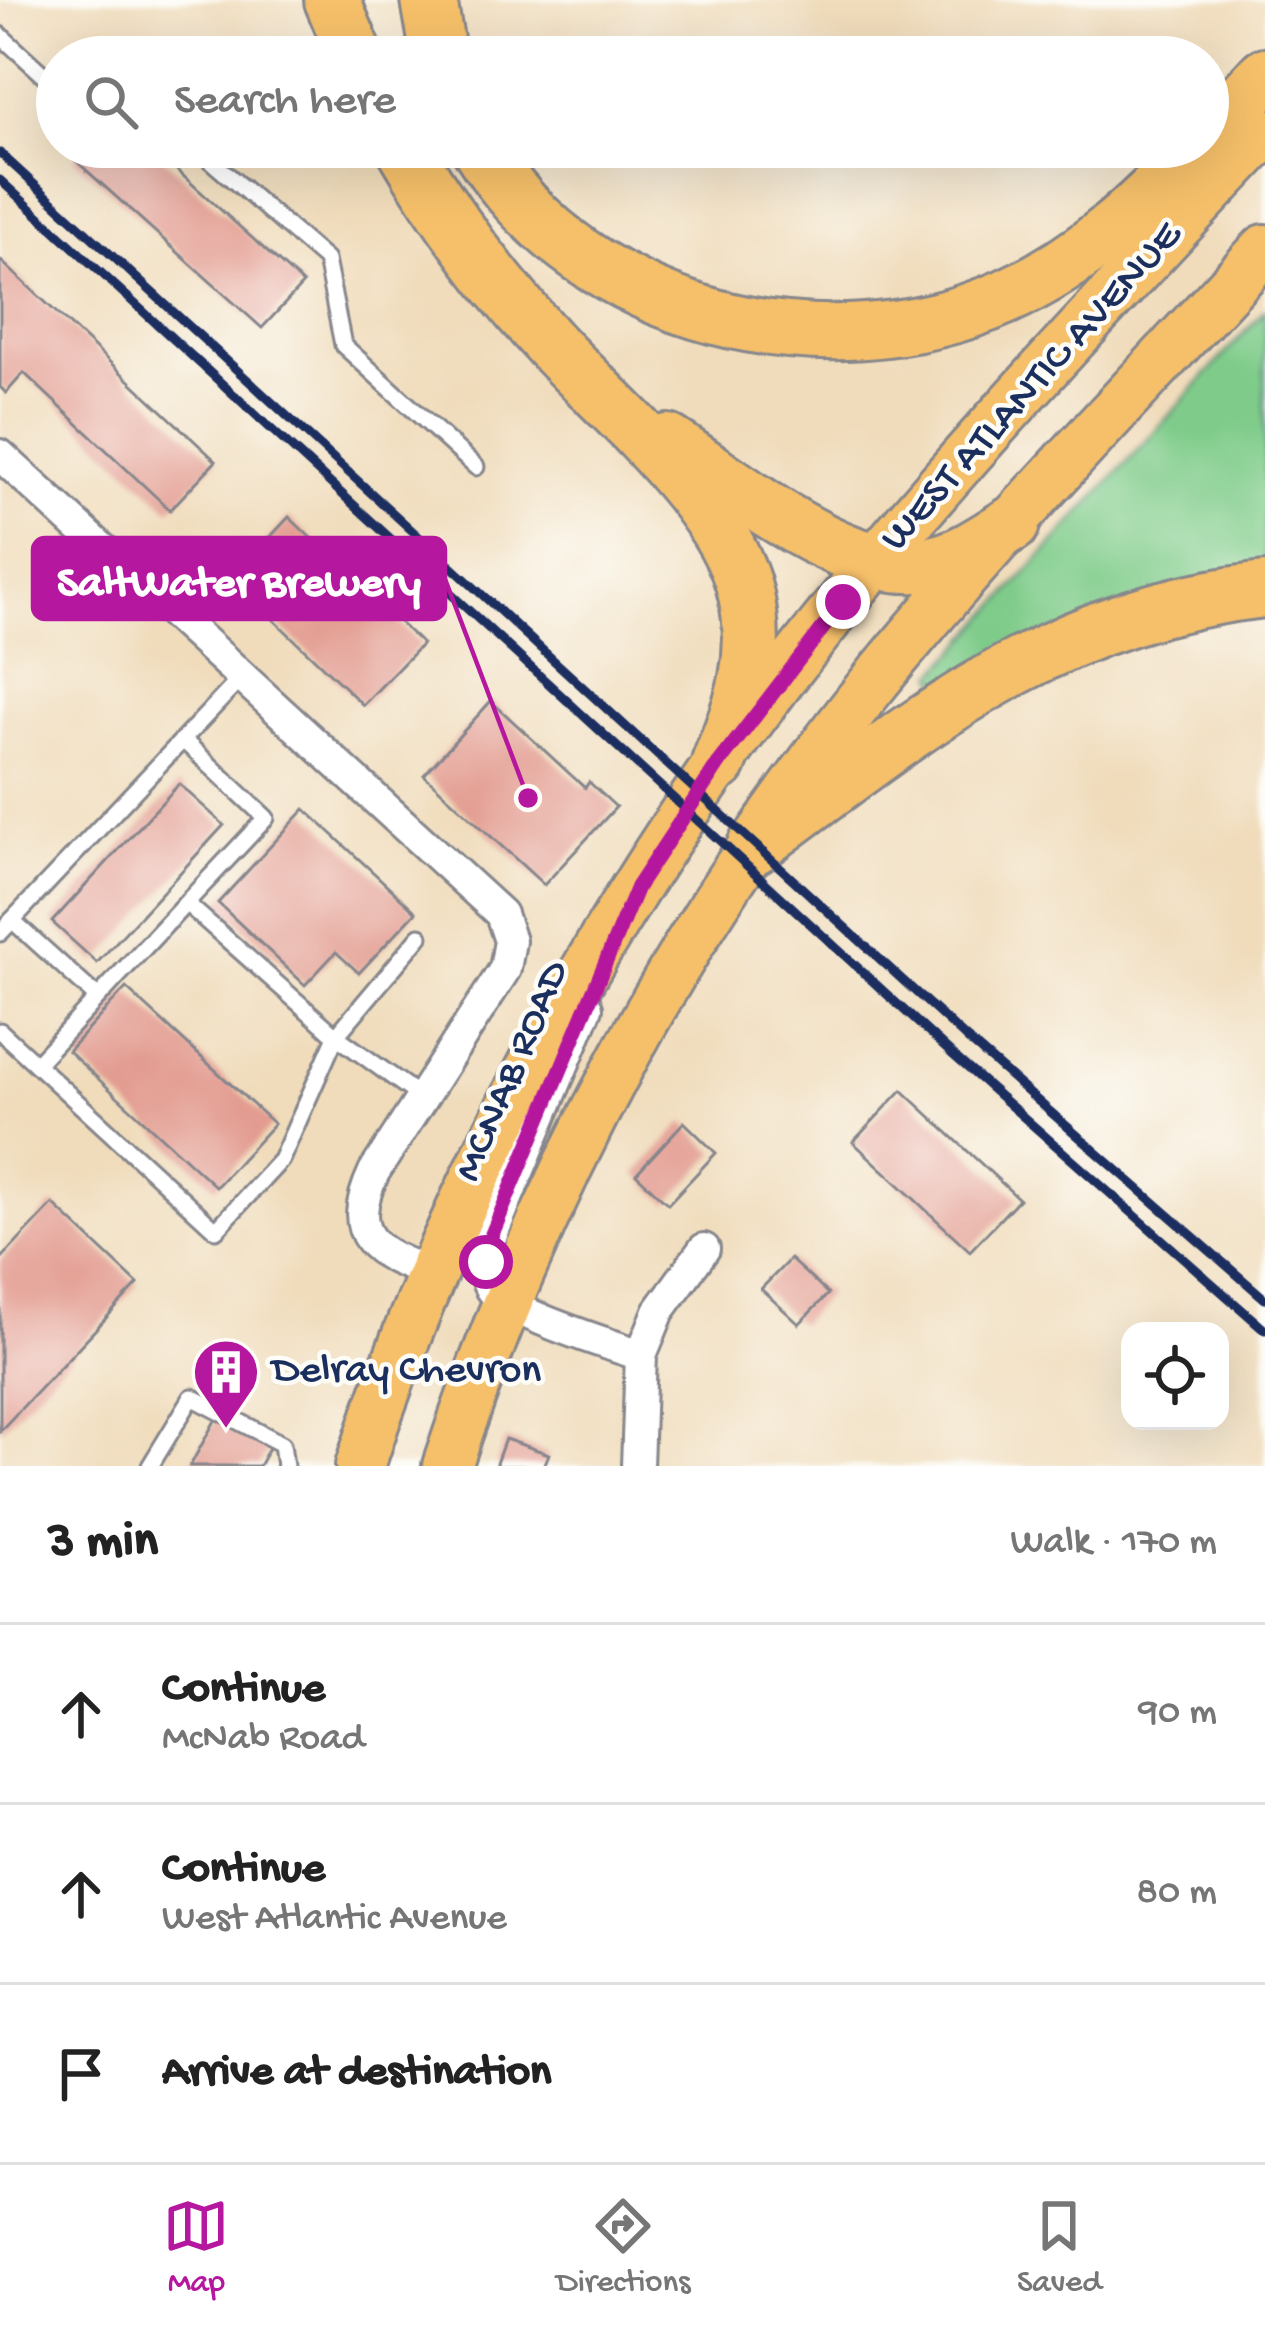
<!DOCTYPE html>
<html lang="en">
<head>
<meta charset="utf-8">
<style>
	body { margin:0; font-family:"Gochi Hand",sans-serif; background:#f2f2f2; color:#222 }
	.controls { position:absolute; right:36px; bottom:36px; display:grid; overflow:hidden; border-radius:24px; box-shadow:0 12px 48px #0002 }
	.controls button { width:108px; height:108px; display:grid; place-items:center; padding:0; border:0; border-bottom:3px solid #e0e0e0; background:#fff; color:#222; font:60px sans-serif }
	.stop { position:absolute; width:36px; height:36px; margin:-27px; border:9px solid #b5179e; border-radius:50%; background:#fff }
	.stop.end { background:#b5179e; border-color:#fff; box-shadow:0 3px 12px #0008 }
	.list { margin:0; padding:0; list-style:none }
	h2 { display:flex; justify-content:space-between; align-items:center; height:156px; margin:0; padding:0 48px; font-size:51px }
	h2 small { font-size:39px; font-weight:400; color:#767676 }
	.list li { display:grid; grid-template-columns:78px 1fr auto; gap:36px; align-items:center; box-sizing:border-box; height:180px; padding:0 48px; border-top:3px solid #e0e0e0 }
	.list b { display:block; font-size:45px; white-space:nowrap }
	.list p { margin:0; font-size:39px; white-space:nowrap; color:#767676 }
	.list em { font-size:39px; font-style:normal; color:#767676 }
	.icon { flex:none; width:66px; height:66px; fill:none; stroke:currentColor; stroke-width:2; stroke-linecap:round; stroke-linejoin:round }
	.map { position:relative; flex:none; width:1265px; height:1466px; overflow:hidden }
	.search { position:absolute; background:#fff; box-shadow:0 12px 48px #0002; left:36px; right:36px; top:36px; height:132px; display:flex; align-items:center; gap:30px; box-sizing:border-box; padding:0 42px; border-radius:66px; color:#767676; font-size:45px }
	.sheet { height:696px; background:#fff }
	nav { display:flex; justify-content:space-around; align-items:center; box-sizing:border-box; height:168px; border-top:3px solid #e0e0e0; background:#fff; font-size:33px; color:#767676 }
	nav a { display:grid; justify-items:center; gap:6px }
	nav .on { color:#b5179e }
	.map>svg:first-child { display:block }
</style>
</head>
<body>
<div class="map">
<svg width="1265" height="1466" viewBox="0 0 1265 1466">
	<rect width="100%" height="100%" fill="#fdfcf7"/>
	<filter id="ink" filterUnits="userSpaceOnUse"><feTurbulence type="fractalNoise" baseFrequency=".00833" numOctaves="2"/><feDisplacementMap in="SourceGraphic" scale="24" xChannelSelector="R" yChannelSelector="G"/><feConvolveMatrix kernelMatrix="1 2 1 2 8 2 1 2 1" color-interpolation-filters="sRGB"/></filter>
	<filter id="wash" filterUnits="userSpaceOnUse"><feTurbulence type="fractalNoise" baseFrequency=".004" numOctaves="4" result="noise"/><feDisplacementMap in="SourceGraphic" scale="48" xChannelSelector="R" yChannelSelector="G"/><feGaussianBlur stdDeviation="2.7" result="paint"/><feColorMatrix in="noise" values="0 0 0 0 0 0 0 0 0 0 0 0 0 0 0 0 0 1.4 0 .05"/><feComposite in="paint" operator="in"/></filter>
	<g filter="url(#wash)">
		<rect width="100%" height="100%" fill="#f0dcbb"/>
		<polygon fill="#7fcc8a" stroke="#4d7e74" stroke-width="3" points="1265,310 1265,565 940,686 935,674"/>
		<g id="blocks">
			<g fill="#e39c91">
				<polygon points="85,147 151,147 303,284 262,328 74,159"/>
				<polygon points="0,260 216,461 170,510 24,373 6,393 0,387"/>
				<polygon points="289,517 422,644 363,705 231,579"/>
				<polygon points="491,701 585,788 589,782 616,807 544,885 424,775"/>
				<polygon points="179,784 224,825 97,963 52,922"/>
				<polygon points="305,809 416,912 359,973 336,952 305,985 218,903"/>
				<polygon points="126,988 274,1124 216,1187 68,1051"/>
				<polygon points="902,1090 1019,1199 970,1251 853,1142"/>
				<polygon points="684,1122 716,1153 668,1204 636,1174"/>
				<polygon points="53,1204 138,1284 0,1431 0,1260"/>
				<polygon points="790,1259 828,1294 799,1324 761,1289"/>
				<polygon points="217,1417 270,1446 259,1466 190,1466"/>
				<polygon points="505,1439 549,1454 544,1466 495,1466"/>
			</g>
		</g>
	</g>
	<g filter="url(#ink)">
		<use href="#blocks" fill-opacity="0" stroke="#86868c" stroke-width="3"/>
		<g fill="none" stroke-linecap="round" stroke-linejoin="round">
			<g stroke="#86868c" stroke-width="21">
				<g id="service">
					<polyline points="0,35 57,87"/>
					<polyline points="195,147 326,260 343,345 476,467"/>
					<polyline points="183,740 266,818 186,903"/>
					<polyline points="12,920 97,997"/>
					<polyline points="0,933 243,676"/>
					<polyline points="0,1031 216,1230 281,1160 336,1036 420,936"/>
					<polyline points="36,1064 186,903 336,1036 422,1098"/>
					<polyline points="150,1466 192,1397 282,1444 285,1466"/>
				</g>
			</g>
			<g stroke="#86868c" stroke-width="36">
				<g id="minor">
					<path d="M0,455L501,914L510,941L505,969L374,1172C343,1238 376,1253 433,1274"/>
					<path d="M587,1008L487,1246C486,1262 482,1279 493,1292C512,1314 610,1345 641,1355"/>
					<polyline points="637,1466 641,1355 659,1311 704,1249"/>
				</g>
			</g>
			<g stroke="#86868c" stroke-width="54">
				<g id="primary">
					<path d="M360,1466C439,1221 570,974 718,764C880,536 1075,336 1265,133"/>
					<path d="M447,1466C539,1187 681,925 864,695C989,539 1130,396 1265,249"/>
				</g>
			</g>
			<g stroke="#86868c" stroke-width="60">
				<g id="motorway">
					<polyline points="332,0 356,57"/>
					<polyline points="429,0 439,57"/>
					<polyline points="1208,136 1265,75"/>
					<path d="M404,147C445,218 496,285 551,345C613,411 727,505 746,595C760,660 742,704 719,763"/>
					<path d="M479,147C583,320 826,376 1005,297C1083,262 1140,208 1198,147"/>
					<path d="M668,442C738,486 852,585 939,562C966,555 989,538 1012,524"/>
					<path d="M755,846C921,723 1050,613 1265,590"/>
				</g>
			</g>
			<use href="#service" stroke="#fff" stroke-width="15"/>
			<use href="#minor" stroke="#fff" stroke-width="30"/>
			<use href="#primary" stroke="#f6c06b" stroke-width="48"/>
			<use href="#motorway" stroke="#f6c06b" stroke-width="54"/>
			<g stroke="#1b2f5e" stroke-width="9">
				<polyline points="0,153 967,1039 1265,1299"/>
				<polyline points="0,180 953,1055 1265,1330"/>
			</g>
		</g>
	</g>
	<g fill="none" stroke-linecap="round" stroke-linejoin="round" filter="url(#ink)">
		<polyline stroke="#b5179e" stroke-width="15" points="486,1262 487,1246 637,887 719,763 843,602"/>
	</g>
	<defs>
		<g id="building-pin" transform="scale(3.45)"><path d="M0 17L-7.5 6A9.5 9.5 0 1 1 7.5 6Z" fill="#b5179e" stroke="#fdfcf7"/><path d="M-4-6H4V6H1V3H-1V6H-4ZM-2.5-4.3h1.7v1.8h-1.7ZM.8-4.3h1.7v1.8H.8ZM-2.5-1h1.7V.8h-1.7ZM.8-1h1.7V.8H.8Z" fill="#fff"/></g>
	</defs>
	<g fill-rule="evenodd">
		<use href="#building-pin" x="226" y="1372"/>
	</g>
	<g text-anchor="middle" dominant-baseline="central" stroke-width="9" stroke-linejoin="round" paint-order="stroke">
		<g font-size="42" fill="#1b2f5e" stroke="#fdfcf7">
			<text transform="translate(1033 388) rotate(-48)">WEST ATLANTIC AVENUE</text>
			<text transform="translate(514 1072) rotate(-67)">MCNAB ROAD</text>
		</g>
		<g font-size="42" fill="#1b2f5e" stroke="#fdfcf7" text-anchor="start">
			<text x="272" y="1372">Delray Chevron</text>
		</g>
	</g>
	<path fill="none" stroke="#b5179e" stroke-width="4.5" d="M528 798L445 579"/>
	<circle fill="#b5179e" stroke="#fdfcf7" stroke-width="4.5" cx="528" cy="798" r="12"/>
	<rect fill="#b5179e" stroke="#b5179e" stroke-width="4.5" x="33" y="538" width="412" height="81" rx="12"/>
	<g font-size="45" text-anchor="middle" font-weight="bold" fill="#fff">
		<text x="239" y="594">SaltWater Brewery</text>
	</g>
</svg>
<div class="controls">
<button><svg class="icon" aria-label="locate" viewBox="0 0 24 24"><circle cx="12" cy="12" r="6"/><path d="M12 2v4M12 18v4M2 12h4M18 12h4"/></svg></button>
</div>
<div class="stop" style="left:486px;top:1262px"></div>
<div class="stop end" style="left:843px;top:602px"></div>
<div class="search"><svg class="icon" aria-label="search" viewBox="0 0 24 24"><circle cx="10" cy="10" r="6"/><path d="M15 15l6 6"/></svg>Search here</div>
</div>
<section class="sheet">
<h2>3 min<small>Walk · 170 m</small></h2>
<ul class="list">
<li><svg class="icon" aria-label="ahead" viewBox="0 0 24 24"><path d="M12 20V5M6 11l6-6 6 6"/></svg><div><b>Continue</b><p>McNab Road</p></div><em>90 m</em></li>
<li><svg class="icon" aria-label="ahead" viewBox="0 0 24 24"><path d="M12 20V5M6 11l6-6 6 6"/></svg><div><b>Continue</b><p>West Atlantic Avenue</p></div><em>80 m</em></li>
<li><svg class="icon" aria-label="arrive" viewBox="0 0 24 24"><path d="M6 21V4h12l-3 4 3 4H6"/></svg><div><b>Arrive at destination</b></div></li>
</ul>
</section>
<nav>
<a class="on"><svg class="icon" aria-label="map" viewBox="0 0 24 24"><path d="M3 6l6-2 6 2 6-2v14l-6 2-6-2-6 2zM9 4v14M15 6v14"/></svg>Map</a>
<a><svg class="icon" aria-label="directions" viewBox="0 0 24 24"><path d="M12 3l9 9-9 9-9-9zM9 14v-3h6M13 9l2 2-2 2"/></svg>Directions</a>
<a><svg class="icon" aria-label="saved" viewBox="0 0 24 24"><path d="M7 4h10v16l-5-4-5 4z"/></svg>Saved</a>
</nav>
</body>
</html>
